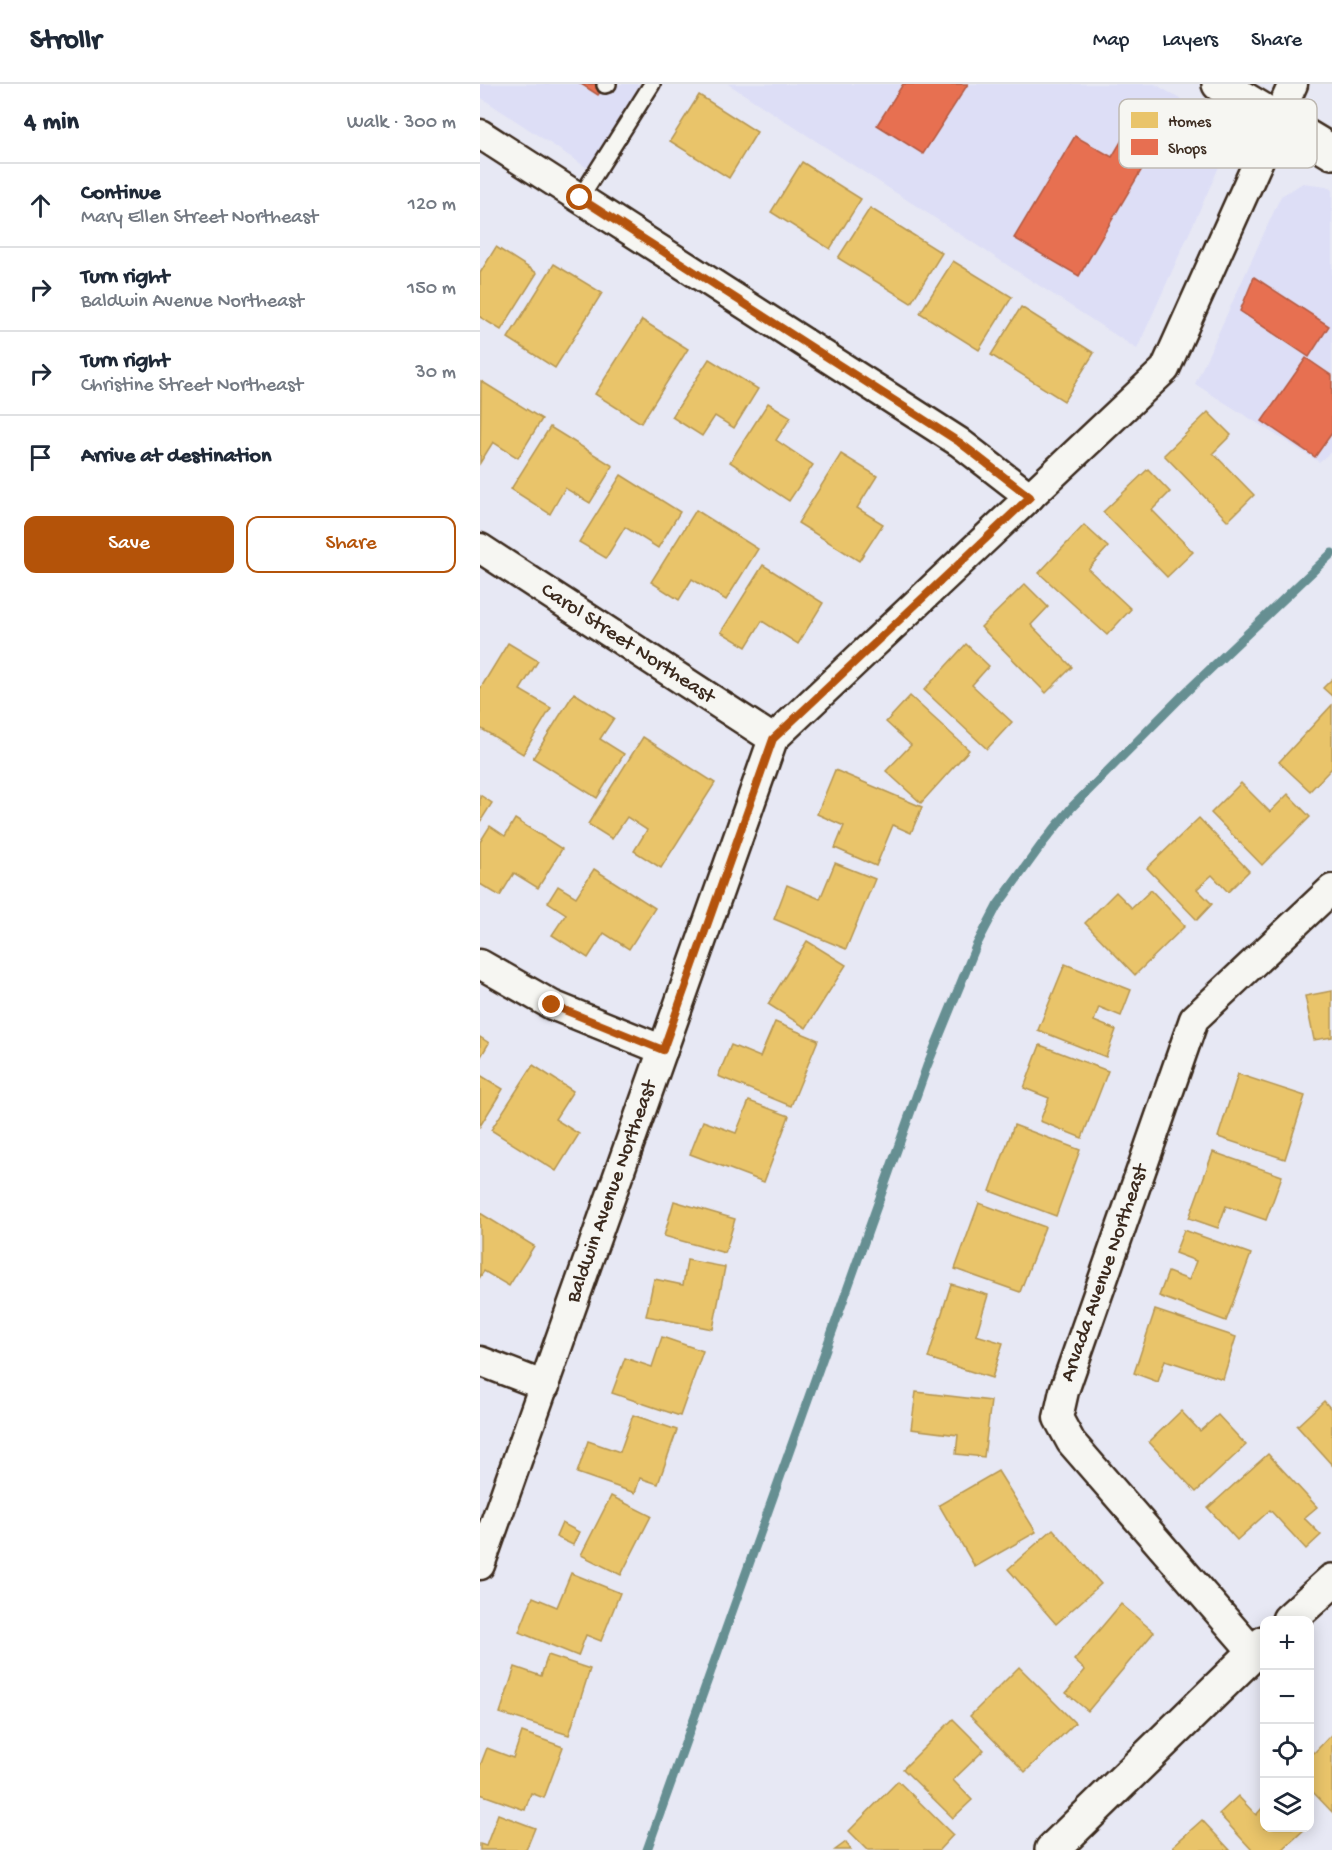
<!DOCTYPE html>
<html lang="en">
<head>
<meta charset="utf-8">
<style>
	body { margin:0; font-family:"Gochi Hand",sans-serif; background:#f6f6f7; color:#1f2937 }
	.controls { position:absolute; right:18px; bottom:18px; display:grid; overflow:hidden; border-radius:12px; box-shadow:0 3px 15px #0003 }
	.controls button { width:54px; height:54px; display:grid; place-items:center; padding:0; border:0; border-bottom:2px solid #e0e1e3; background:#fff; color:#1f2937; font:30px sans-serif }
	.stop { position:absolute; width:18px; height:18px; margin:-14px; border:4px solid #b45309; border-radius:50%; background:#fff }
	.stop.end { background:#b45309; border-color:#fff; box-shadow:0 2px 6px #0008 }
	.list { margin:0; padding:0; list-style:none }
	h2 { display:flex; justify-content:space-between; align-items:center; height:78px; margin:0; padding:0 24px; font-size:26px }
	h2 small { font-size:20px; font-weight:400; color:#747a83 }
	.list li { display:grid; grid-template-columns:39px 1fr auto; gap:18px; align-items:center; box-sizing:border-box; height:84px; padding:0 24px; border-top:2px solid #e0e1e3 }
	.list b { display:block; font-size:22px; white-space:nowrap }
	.list p { margin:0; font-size:20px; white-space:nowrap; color:#747a83 }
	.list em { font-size:20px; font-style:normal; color:#747a83 }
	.actions { display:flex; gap:12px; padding:18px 24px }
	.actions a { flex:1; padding:14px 0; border:2px solid #b45309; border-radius:12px; text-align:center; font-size:21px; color:#b45309 }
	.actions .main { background:#b45309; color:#fff }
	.icon { flex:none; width:33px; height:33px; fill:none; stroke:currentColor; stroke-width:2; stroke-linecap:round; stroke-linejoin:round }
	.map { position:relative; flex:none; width:852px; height:1766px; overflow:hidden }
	header { display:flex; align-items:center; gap:36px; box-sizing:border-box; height:84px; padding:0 30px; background:#fff; border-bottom:2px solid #e0e1e3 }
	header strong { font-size:28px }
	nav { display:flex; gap:33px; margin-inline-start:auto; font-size:21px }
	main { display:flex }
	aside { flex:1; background:#fff }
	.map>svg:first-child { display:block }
</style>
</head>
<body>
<header>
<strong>Strollr</strong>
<nav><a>Map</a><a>Layers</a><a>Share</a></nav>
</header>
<main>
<aside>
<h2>4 min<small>Walk · 300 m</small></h2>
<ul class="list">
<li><svg class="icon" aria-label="ahead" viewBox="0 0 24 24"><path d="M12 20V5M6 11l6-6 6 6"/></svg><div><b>Continue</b><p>Mary Ellen Street Northeast</p></div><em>120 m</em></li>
<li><svg class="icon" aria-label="right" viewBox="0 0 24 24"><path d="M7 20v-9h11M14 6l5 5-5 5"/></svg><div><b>Turn right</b><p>Baldwin Avenue Northeast</p></div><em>150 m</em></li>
<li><svg class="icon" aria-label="right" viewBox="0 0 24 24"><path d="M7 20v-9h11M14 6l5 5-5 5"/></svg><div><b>Turn right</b><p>Christine Street Northeast</p></div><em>30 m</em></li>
<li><svg class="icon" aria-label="arrive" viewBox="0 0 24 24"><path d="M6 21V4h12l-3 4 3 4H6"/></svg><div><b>Arrive at destination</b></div></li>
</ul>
<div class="actions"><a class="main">Save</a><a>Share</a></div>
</aside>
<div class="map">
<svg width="852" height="1766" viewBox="0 0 852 1766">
	<rect width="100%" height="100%" fill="#e7e8f4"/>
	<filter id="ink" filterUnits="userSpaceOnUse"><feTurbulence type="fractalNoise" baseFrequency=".0167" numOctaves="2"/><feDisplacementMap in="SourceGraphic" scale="12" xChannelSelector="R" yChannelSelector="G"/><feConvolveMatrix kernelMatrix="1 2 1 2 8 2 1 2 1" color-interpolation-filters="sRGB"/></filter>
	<g filter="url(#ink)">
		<g fill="#dddef6">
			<polygon points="0,0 184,0 124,95 0,13"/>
			<polygon points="248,0 675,0 746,43 748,63 657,265"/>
			<polygon points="823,99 846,102 852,106 852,367 839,378 715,300 801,112"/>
		</g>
		<g fill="#e9c46a" stroke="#b59653" stroke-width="1.5">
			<polygon points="219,11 277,48 249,94 190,57"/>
			<polygon points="322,78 381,115 350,165 291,128"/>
			<polygon points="390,124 462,169 431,219 358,174"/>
			<polygon points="16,163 57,189 21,246 0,233 0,189"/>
			<polygon points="473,177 532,213 499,266 440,229"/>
			<polygon points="74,180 122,209 75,284 28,254"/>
			<polygon points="541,223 614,269 584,317 511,271"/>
			<polygon points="162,236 208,265 161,339 115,310"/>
			<polygon points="229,275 278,305 254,344 235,332 222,352 192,333"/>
			<polygon points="1,297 62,335 38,374 13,358 0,379"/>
			<polygon points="288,319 311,333 296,356 333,381 309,417 250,378"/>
			<polygon points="728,328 751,351 733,369 774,411 748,437 684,371"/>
			<polygon points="70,343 133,382 110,419 85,404 70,430 31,405"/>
			<polygon points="361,370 397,392 377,424 403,440 379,477 318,439"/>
			<polygon points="668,385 690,408 672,426 713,468 687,493 623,428"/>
			<polygon points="141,391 200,428 178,464 145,443 126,474 99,458"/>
			<polygon points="216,426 278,465 246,516 212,495 199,516 171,498"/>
			<polygon points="604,441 628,463 608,485 651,525 627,551 559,489"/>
			<polygon points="283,481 343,519 318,560 282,537 266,563 241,548"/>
			<polygon points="545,500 568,523 551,541 592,583 566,609 501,543"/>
			<polygon points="28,559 58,577 40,606 71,624 43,670 0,644 0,605"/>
			<polygon points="486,560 509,582 492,601 532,638 507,665 444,606"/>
			<polygon points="852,595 852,612 843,604"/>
			<polygon points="94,609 134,634 120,655 144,670 117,714 53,674"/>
			<polygon points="430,612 489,666 441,719 406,687 431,661 406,638"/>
			<polygon points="852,621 852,684 830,707 799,678"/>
			<polygon points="163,653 235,699 181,784 154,767 167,746 147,733 132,755 108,740"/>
			<polygon points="355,686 442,723 431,749 413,741 396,782 355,764 364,742 337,730"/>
			<polygon points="761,699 790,728 808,710 830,733 782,781 731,729"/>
			<polygon points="0,711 12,719 0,738"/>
			<polygon points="719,734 769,787 748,808 732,791 717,805 732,820 717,836 667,784"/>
			<polygon points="35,735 82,765 58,804 34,789 20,812 0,800 0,758 10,742 25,752"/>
			<polygon points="355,779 395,795 366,865 294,835 307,801 340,815"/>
			<polygon points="114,785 175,824 149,865 124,849 108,874 72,851 86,830 68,818 78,802 96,813"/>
			<polygon points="671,806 705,842 655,891 605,839 636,808 652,824"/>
			<polygon points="327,857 366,881 326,944 288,920"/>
			<polygon points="585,880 651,906 641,932 619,923 614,937 636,946 626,973 558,946"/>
			<polygon points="852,907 852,953 834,956 825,912"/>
			<polygon points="295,938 338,956 311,1022 238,992 251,961 280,973"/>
			<polygon points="0,953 9,959 0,974"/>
			<polygon points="560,961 628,987 602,1054 560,1037 569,1014 544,1004"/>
			<polygon points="53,981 93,1007 75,1035 99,1050 76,1087 11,1046"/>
			<polygon points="758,990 825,1012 805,1075 738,1053"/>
			<polygon points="0,991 23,1005 0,1042"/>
			<polygon points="269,1017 309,1032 284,1098 210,1070 223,1037 256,1049"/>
			<polygon points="534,1041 600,1066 576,1132 510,1107"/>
			<polygon points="733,1068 802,1092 786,1136 746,1122 738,1144 709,1134"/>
			<polygon points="194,1117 255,1135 245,1169 184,1152"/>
			<polygon points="499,1119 565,1143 540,1208 475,1185"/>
			<polygon points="0,1129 54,1162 29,1202 4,1187 0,1193"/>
			<polygon points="704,1146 771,1170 746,1237 679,1212 688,1188 709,1196 716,1177 695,1169"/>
			<polygon points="207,1176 245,1183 233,1245 166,1232 174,1195 203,1201"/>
			<polygon points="471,1200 508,1211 496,1251 523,1259 512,1294 448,1274"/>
			<polygon points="675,1226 756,1253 743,1295 685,1276 678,1298 654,1289"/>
			<polygon points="182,1253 223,1267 200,1332 132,1309 145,1274 172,1283"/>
			<polygon points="436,1308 511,1317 504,1373 476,1370 478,1351 431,1345"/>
			<polygon points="844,1317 852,1326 852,1381 817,1342"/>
			<polygon points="701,1327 720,1347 738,1331 766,1361 716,1408 669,1358"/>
			<polygon points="153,1331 197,1346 178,1400 160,1394 155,1409 97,1389 108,1357 140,1368"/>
			<polygon points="788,1370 837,1423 824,1434 841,1451 826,1465 790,1426 757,1456 728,1424"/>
			<polygon points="518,1387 556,1448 495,1483 459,1421"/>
			<polygon points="131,1412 171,1432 141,1491 101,1471"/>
			<polygon points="82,1439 99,1448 93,1461 76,1453"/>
			<polygon points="573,1445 621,1500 576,1540 528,1485"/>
			<polygon points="91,1489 140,1509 121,1557 106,1551 98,1572 39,1548 53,1513 77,1523"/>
			<polygon points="641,1520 674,1548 608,1627 586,1609 605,1586 594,1576"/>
			<polygon points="68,1571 110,1585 89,1651 20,1629 35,1583 61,1592"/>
			<polygon points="539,1583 595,1639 545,1688 490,1632"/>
			<polygon points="473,1635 504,1666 473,1696 492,1716 473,1734 423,1685"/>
			<polygon points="42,1648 83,1663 64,1714 51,1709 45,1726 0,1710 0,1682 7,1664 33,1674"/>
			<polygon points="852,1650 852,1728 830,1705 830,1665 834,1669"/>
			<polygon points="418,1697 473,1751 459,1766 388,1766 369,1747"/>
			<polygon points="758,1712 776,1731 784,1722 784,1744 826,1744 802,1766 772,1766 739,1730"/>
			<polygon points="18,1730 55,1744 46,1766 0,1766 0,1760 6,1762"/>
			<polygon points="722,1736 750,1766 697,1766 693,1762"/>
			<polygon points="366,1758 371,1766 355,1766"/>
		</g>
		<g fill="#e76f51" stroke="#b35a42" stroke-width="1.5">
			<polygon points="101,0 126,0 118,11"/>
			<polygon points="423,0 488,0 443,70 397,41"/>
			<polygon points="655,34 682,51 599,192 534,154 595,52 632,73"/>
			<polygon points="774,193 849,242 829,273 760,227"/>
			<polygon points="826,274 852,292 852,349 835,373 782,337"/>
		</g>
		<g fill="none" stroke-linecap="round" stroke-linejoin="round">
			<polyline stroke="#668f92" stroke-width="9" points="167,1766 447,982 496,862 517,822 562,760 592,723 703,611 852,469"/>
			<g stroke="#3b2a1e" stroke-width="20">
				<g id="service">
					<polyline points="125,1 128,0"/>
					<polyline points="100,114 172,0"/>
				</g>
			</g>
			<g stroke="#3b2a1e" stroke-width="33">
				<g id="minor">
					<polyline points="0,50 479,358 550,413"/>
					<path id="s1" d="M0,464L293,655"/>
					<polyline points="0,880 72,921 183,966"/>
					<polyline points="0,1277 65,1302"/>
					<path id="s2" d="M0,1481L293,655L685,285L813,0"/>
					<path id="s3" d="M774,1569L591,1358L578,1334L584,1307L714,935L852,805"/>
				</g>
			</g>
			<g stroke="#3b2a1e" stroke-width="38">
				<g id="tertiary">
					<polyline points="809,1536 852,1497"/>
					<polyline points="572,1766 784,1559"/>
				</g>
			</g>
			<g stroke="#3b2a1e" stroke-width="38">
				<polyline id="secondary" points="739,0 852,68"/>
			</g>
			<use href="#service" stroke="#f6f6f2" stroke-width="15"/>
			<use href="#minor" stroke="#f6f6f2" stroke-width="28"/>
			<use href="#tertiary" stroke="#f6f6f2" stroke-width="33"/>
			<use href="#secondary" stroke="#f6f6f2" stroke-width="33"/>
		</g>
	</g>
	<g fill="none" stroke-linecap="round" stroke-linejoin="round" filter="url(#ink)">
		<polyline stroke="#b45309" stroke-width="8" points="72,921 183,966 293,655 550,413 479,358 100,114"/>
	</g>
	<g text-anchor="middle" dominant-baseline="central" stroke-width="6" stroke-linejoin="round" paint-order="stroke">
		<g font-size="21" fill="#3b2a1e" stroke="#f6f6f2">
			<text stroke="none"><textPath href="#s1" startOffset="176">Carol Street Northeast</textPath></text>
			<text stroke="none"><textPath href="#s2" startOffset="396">Baldwin Avenue Northeast</textPath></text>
			<text stroke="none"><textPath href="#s3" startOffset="459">Arvada Avenue Northeast</textPath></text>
		</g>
	</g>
	<rect x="639" y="15" width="198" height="69" rx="9" fill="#f6f6f2" stroke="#beb9b2" stroke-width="1.5"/>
	<rect x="651" y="28" width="27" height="16" fill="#e9c46a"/>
	<rect x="651" y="55" width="27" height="16" fill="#e76f51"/>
	<g font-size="16" fill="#3b2a1e">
		<text x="688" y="42">Homes</text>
		<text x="688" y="69">Shops</text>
	</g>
</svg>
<div class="controls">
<button>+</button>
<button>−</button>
<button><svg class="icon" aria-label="locate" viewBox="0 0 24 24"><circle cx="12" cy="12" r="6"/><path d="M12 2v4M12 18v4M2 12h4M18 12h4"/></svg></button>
<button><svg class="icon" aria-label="layers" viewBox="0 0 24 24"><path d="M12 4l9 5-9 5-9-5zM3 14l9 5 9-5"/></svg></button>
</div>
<div class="stop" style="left:100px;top:114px"></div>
<div class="stop end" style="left:72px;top:921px"></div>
</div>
</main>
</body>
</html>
